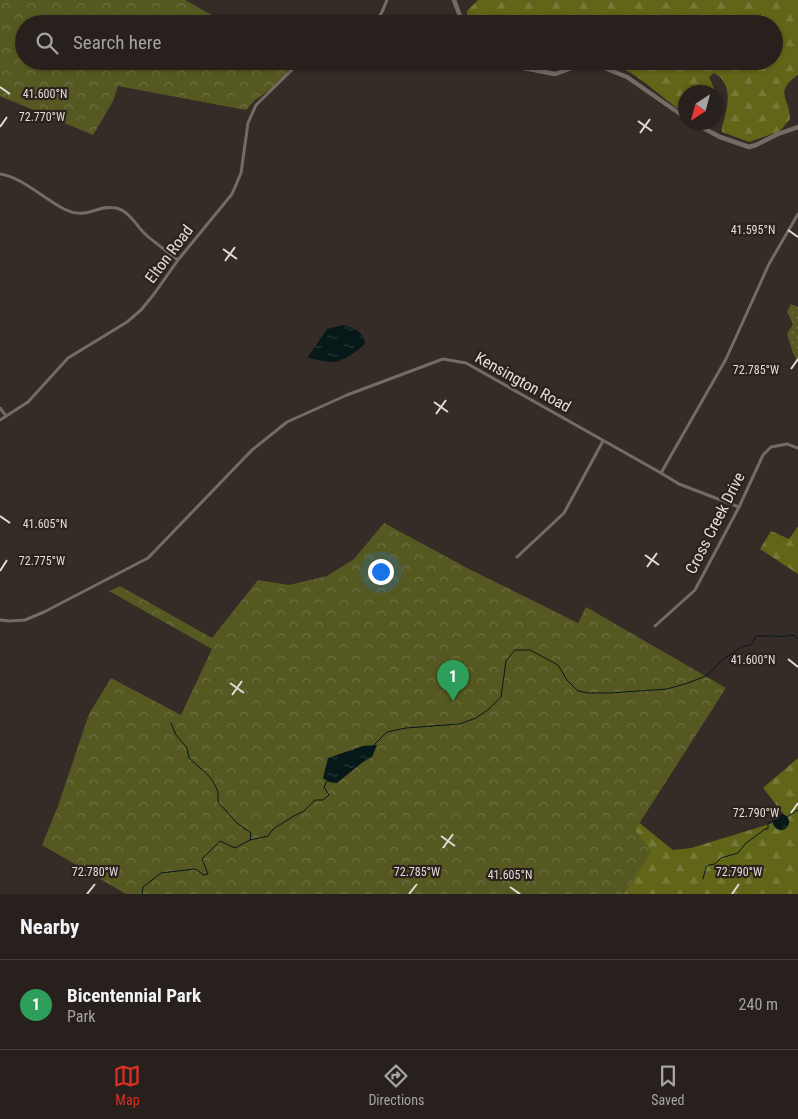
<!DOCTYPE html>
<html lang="en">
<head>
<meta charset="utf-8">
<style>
	body { margin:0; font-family:"Roboto Condensed",sans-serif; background:#302826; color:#f1f3f6 }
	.compass { position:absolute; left:678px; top:85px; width:45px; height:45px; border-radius:50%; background:#28201d; box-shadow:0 1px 4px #0004; rotate:216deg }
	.you { position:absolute; left:380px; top:571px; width:18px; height:18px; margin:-12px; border:4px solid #fff; border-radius:50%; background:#1a73e8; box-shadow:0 0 0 8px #1a73e833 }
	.badge { display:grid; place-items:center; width:32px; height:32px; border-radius:50%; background:#d93025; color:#fff; font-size:16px; font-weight:700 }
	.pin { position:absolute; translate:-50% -41px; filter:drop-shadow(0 1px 2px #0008) }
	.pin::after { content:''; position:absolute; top:26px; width:18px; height:15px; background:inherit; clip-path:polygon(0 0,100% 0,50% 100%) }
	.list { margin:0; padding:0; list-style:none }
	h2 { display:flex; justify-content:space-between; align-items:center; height:65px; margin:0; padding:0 20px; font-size:21px }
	h2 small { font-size:16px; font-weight:400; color:#a5a3a4 }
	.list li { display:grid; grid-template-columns:32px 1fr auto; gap:15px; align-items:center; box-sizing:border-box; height:90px; padding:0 20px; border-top:1px solid #443e3b }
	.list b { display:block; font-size:19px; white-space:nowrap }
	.list p { margin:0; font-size:16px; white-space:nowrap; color:#a5a3a4 }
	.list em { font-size:16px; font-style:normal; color:#a5a3a4 }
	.icon { flex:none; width:28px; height:28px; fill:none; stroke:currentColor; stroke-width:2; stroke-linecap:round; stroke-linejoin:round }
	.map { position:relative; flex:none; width:798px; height:894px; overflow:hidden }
	.search { position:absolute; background:#28201d; box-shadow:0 1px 4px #0004; left:15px; right:15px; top:15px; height:55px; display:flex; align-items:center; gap:12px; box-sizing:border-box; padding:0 18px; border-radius:28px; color:#a5a3a4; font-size:19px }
	.sheet { height:155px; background:#28201d }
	nav { display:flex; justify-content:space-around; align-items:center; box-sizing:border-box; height:70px; border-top:1px solid #443e3b; background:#28201d; font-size:14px; color:#a5a3a4 }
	nav a { display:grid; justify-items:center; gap:2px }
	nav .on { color:#d93025 }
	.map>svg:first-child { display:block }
</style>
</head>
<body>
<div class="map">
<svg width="798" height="894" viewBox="0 0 798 894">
	<defs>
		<pattern id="grass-dots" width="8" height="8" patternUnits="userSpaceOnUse" patternTransform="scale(1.25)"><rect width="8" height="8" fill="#555921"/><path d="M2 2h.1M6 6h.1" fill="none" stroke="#6d7040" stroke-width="1.8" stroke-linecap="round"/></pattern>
		<pattern id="forest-firs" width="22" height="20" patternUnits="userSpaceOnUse" patternTransform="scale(1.25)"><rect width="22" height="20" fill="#606518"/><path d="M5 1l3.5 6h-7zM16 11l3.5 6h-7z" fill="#767a39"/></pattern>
		<pattern id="park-crowns" width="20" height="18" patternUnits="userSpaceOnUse" patternTransform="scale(1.25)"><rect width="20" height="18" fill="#555921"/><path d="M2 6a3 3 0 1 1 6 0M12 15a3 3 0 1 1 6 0" fill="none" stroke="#6d7040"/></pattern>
		<pattern id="water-ripples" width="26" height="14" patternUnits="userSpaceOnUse" patternTransform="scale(1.25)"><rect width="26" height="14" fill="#061818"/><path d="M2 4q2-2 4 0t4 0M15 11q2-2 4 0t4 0" fill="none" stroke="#2a3939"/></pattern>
	</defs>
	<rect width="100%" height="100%" fill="#352b27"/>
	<polygon fill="url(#grass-dots)" points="791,304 798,307 798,362 793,353 787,334 793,324 787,312"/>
	<g fill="url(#forest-firs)">
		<path d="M478,0H798V75C773,92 790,98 790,119L780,131L749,142L722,132C721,126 724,122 725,116C729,100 731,82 714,73L709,77L716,93V113V92H686L685,113C660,98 632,66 603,61H774V24H467V11Z"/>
		<path d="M517,61H570C552,72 535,66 517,61Z"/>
		<polygon points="798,526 798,574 760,549 771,531 789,539"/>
		<polygon points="798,758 798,894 565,894 631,816 673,850 691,848 773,823 776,827 790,822 763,788"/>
	</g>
	<g fill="url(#park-crowns)">
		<polygon points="0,0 185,0 228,24 24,24 24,61 297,61 279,83 254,101 246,110 118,86 113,101 93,135 0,96"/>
		<polygon points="384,523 469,569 578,623 586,607 726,688 635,830 651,851 624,894 126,894 42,845 58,806 89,714 111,678 181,715 212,649 109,591 120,586 212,638 258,580 289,585 327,576 354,559"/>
	</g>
	<g fill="url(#water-ripples)">
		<path d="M343,325C354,328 363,331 365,343C362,349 342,361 335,362C331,363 311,359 308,357L327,329Z"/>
		<polygon points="377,745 372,757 363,762 337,783 329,782 323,778 328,758 363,746"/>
		<circle cx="781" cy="822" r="8"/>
	</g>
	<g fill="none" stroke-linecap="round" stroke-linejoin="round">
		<g stroke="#061818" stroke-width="1">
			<polyline points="171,723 176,735 187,748 189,758 209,776 214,783 218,792 218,802 237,823 251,833 250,840"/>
			<path d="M374,745L387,732L406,728L459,724L476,718L489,709L501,697L506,661L515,650H530L558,665L567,680L578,691L589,693H610L667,689L688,683L708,675L722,660L743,646L751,645L756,636C768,635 779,638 793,635L798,639"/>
			<polyline points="785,818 798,810"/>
			<polyline points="703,879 706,867 709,865 715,864 721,858 738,853 745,844 765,829 768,829 768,823 775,820"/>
			<polyline points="142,894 143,887 161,873 195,869 204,875 208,874 202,859 220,841 235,848 250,840 268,836 273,829 294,816 304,811 315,800 323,800 329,795 324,787 327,781"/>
		</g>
		<g stroke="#756a64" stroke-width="3">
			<polyline points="375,24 382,12 387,0"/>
			<path d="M0,174C22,177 44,199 64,209C89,221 95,204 116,208C129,211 136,225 145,234C155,243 167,251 178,260"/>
			<polyline points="0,408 6,416"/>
			<polyline points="0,420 28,402 68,358 127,322 141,310 154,294 178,260 232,194 241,173 248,123 256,105 301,61"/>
			<polyline points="661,473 679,484 739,507"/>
			<polyline points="517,557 564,513 603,441"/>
			<polyline points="0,620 10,621 25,620 44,612 148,558 252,450 287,422 347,395 443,359 466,363 661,473 726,359 769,264 798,214"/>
			<polyline points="655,626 695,590 739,507 763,455 771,447 787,444 798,448"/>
		</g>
		<g stroke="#756a64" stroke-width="4.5">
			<polyline points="454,0 463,24"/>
			<polyline points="488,61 555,74 583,64 595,64 627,77 686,118"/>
			<polyline points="692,122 720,137 749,147 756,145 778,134 798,127"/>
		</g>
	</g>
	<path fill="none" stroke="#e2dbd8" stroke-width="2" d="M0,87L10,94M638,121L652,131M0,127L7,117M640,133L650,119M788,230L798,237M223,249L237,259M225,261L235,247M791,369L798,359M434,402L448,412M436,414L446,400M0,516L10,523M645,555L659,565M647,567L657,553M0,571L7,560M788,659L798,667M230,683L244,693M232,695L242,681M791,813L798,803M441,836L455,846M443,848L453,834M510,887L520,894M87,894L95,884M409,894L417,884M732,894L739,884"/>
	<g text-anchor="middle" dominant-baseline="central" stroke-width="4.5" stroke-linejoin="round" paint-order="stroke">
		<g font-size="16" fill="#e2dbd8" stroke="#2b211d">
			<text transform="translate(169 254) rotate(-53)">Elton Road</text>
			<text transform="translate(523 382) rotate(29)">Kensington Road</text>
			<text transform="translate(715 523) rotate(-63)">Cross Creek Drive</text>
		</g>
	</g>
	<g font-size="12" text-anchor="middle" fill="#e2dbd8" stroke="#2b211d" stroke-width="4.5" stroke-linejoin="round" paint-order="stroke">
		<text x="45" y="98">41.600°N</text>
		<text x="42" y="121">72.770°W</text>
		<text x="753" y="234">41.595°N</text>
		<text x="756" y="374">72.785°W</text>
		<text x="45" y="528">41.605°N</text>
		<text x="42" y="565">72.775°W</text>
		<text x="753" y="664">41.600°N</text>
		<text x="756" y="817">72.790°W</text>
		<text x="95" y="876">72.780°W</text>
		<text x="417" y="876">72.785°W</text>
		<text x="739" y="876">72.790°W</text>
		<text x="510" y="879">41.605°N</text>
	</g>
</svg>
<svg class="compass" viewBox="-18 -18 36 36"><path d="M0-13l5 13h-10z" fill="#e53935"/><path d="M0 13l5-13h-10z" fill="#a5a3a4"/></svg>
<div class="you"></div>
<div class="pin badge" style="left:453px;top:701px;background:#2e9e5b">1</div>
<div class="search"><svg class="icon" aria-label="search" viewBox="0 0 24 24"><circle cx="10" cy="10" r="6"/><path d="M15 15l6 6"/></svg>Search here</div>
</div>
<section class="sheet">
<h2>Nearby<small></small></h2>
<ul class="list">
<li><span class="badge" style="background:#2e9e5b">1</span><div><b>Bicentennial Park</b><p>Park</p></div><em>240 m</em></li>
</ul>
</section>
<nav>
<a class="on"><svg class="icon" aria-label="map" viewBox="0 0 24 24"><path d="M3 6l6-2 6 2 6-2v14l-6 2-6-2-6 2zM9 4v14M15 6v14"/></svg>Map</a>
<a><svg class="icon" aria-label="directions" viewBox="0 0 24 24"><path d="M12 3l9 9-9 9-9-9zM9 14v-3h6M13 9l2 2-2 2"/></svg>Directions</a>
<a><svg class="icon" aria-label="saved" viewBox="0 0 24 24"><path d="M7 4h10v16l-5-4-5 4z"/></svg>Saved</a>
</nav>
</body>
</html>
